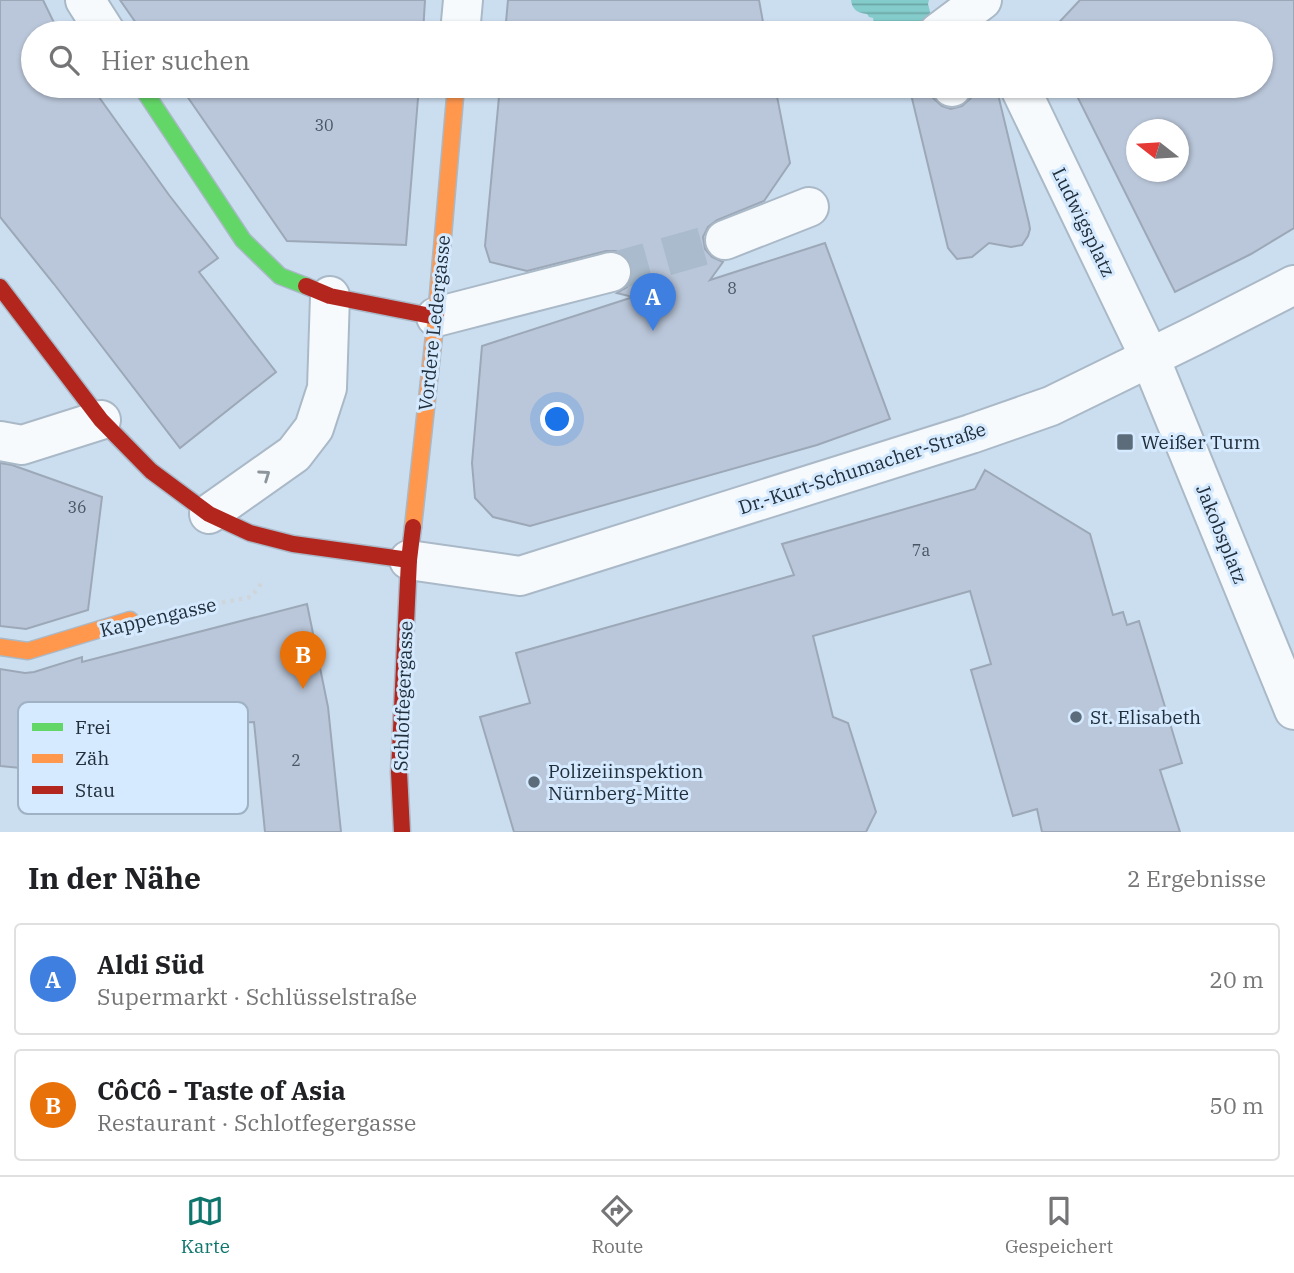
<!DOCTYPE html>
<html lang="de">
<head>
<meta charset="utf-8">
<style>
	body { margin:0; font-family:"IBM Plex Serif",serif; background:#f2f2f2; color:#202124 }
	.compass { position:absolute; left:1126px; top:119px; width:63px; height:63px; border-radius:50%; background:#fff; box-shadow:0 2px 5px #0004; rotate:287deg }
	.you { position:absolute; left:558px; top:420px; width:24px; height:24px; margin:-18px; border:5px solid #fff; border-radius:50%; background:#1a73e8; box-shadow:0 0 0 10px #1a73e833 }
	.badge { display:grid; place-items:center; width:46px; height:46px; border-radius:50%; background:#0f766e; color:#fff; font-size:23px; font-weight:700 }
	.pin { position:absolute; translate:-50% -58px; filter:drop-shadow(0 2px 4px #0008) }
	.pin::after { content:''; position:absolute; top:37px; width:24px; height:21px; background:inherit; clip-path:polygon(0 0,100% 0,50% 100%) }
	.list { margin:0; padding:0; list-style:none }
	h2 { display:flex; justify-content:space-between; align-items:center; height:91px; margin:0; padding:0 28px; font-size:30px }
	h2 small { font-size:23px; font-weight:400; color:#757577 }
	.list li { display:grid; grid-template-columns:46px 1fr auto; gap:21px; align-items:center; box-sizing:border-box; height:112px; margin:0 14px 14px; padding:0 14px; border:2px solid #e0e0e0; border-radius:7px }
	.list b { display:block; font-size:26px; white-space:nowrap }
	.list p { margin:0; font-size:23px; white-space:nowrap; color:#757577 }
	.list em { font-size:23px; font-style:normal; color:#757577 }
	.icon { flex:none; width:38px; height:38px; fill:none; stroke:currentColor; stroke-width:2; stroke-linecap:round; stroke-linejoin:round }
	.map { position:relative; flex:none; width:1294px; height:832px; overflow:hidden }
	.search { position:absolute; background:#fff; box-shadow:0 2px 5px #0004; left:21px; right:21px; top:21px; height:77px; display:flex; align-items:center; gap:18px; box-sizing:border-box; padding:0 24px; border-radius:38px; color:#757577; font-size:26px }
	.sheet { height:343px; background:#fff }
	nav { display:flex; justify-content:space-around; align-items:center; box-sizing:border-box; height:98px; border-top:2px solid #e0e0e0; background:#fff; font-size:19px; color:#757577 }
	nav a { display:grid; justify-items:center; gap:4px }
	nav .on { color:#0f766e }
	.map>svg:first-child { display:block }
</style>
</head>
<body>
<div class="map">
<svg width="1294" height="832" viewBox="0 0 1294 832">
	<defs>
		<pattern id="water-rules" width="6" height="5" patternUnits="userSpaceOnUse" patternTransform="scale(1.75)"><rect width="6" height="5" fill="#84cccb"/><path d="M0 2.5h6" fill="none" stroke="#6ca6a6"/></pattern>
	</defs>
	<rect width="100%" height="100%" fill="#cbdef0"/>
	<path fill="url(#water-rules)" d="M851,0H929L928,4L931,15L922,26L915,27L908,23L901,26L894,33H881L875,28L873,18L869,17L867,14C858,13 852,10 851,0Z"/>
	<g fill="#bac7da" stroke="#9ca8b7" stroke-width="2" fill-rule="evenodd">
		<polygon points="0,0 43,0 59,33 33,33 33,86 91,86 169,195 218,258 199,272 276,372 180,448 54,284 0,217"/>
		<polygon points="120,0 425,0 423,33 143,33"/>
		<polygon points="508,0 759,0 765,33 505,33"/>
		<path d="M1080,0H1294V228L1251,254L1175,292L1072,86H1261V33H1049ZM1137,130H1179V172H1137Z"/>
		<polygon points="180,86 419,86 406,245 287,241"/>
		<polygon points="500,86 775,86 790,163 764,201 717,220 708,227 703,237 705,249 712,257 723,262 710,280 825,243 890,419 817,445 530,526 493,517 475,498 472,463 482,346 633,297 617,293 627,287 632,279 632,267 627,257 616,251 606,251 527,271 490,262 485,246"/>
		<polygon points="909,86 930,86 933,98 942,106 951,109 962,106 971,98 974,86 996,86 1029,223 1030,229 1028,236 1022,245 1011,247 989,243 972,257 957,259 948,248"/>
		<polygon points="0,463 12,465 102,497 88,610 26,629 0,626"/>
		<polygon points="985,470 1090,534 1113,615 1123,612 1127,625 1139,621 1182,763 1160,770 1180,832 1042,832 1037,809 1013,816 971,670 991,664 970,591 813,636 833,717 848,723 876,812 866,832 514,832 480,717 530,703 516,653 794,575 782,544 975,489"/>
		<polygon points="307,604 328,707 341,832 265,832 254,722 153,727 157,741 52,771 0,766 0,669 25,673 34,672 82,657 82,662"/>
	</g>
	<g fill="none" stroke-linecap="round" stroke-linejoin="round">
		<polyline stroke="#a9bbcc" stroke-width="38" stroke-dasharray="38 19" stroke-linecap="butt" points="611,272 725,240"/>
		<g stroke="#aab9c7" stroke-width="42">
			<g id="street">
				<polyline points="85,0 106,33"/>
				<polyline points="460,33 463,0"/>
				<polyline points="938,33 982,0"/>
				<polyline points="952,86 952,87"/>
				<polyline points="1019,86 1150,358 1294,710"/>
				<polyline points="725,240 809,207"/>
				<polyline points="436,317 611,272"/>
				<polyline points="0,441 22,445 101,420"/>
				<polyline points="209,514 294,454 314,428 327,388 330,296"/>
				<polyline points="409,560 520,576 971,434 1051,406 1198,334 1294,285"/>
			</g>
		</g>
		<g stroke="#aab9c7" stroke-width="19">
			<polyline id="fast" points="141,86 243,240 280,276 306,286"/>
		</g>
		<g stroke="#aab9c7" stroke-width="19">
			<g id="slow">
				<polyline points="413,527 436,317 456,86"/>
				<polyline points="0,647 28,651 130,620"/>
			</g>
		</g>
		<g stroke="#aab9c7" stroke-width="19">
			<g id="jam">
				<polyline points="306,286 330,296 436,317"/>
				<polyline points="0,287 101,420 151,471 209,514 250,533 293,544 409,560"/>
				<polyline points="402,832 399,772 409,560 413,527"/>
			</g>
		</g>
		<polyline stroke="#cfd6db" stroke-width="4.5" stroke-dasharray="3.5 5" stroke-linecap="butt" points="172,612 251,597 263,581"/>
		<use href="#street" stroke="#f7fafd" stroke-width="38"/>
		<use href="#fast" stroke="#63d668" stroke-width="16"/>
		<use href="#slow" stroke="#ff974d" stroke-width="16"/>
		<use href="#jam" stroke="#b3261e" stroke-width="16"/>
	</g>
	<defs><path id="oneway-chevron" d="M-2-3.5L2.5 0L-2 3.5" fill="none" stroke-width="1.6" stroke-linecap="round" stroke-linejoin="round" transform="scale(1.75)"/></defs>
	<use stroke="#8c949c" href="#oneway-chevron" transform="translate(265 475) rotate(-35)"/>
	<g fill="#5c6c7a" stroke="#d5eafe" stroke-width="2.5">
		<rect x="1116" y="433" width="18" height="18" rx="3.5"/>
		<circle cx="1076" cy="717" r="7"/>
		<circle cx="534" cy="782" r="7"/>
	</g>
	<g text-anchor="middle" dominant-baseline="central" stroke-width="6" stroke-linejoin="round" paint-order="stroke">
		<g font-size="16" fill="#485564">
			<text x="324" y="125">30</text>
			<text x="732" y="288">8</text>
			<text x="77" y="507">36</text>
			<text x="921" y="550">7a</text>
			<text x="296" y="760">2</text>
		</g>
		<g font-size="19" fill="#212e3b" stroke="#d5eafe">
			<text transform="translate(1084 222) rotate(64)">Ludwigsplatz</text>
			<text transform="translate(434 323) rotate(-84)">Vordere Ledergasse</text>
			<text transform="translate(862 468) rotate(-18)">Dr.-Kurt-Schumacher-Straße</text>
			<text transform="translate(1222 534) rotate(68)">Jakobsplatz</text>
			<text transform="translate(158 617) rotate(-13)">Kappengasse</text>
			<text transform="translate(403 696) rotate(-88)">Schlotfegergasse</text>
		</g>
		<g font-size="19" fill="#212e3b" stroke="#d5eafe" text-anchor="start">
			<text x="1141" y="442">Weißer Turm</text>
			<text x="1090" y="717">St. Elisabeth</text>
			<text x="548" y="771">Polizeiinspektion<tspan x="548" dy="22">Nürnberg-Mitte</tspan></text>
		</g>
	</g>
	<rect x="18" y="702" width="230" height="112" rx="10" fill="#d5eafe" stroke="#9fb2c4" stroke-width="2"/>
	<rect x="32" y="723" width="31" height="8" fill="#63d668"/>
	<rect x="32" y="754" width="31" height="9" fill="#ff974d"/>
	<rect x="32" y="786" width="31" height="8" fill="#b3261e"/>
	<g font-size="19" fill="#212e3b">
		<text x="75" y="734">Frei</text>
		<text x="75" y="765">Zäh</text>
		<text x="75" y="797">Stau</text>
	</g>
</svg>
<svg class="compass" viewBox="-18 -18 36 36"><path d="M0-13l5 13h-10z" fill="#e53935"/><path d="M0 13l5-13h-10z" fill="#757577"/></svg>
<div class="you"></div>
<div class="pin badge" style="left:653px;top:331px;background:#3f7fe0">A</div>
<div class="pin badge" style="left:303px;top:689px;background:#e8710a">B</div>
<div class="search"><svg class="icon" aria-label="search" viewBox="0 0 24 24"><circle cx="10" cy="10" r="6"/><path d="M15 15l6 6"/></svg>Hier suchen</div>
</div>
<section class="sheet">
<h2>In der Nähe<small>2 Ergebnisse</small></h2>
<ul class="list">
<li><span class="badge" style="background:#3f7fe0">A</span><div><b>Aldi Süd</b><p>Supermarkt · Schlüsselstraße</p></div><em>20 m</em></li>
<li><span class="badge" style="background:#e8710a">B</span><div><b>CôCô - Taste of Asia</b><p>Restaurant · Schlotfegergasse</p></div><em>50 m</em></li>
</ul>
</section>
<nav>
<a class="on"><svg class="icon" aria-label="map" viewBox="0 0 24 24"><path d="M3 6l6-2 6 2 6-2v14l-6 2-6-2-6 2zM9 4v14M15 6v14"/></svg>Karte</a>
<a><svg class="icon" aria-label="directions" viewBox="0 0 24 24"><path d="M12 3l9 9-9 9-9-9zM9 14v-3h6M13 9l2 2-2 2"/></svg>Route</a>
<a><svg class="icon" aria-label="saved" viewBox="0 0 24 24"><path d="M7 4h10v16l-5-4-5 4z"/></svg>Gespeichert</a>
</nav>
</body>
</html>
